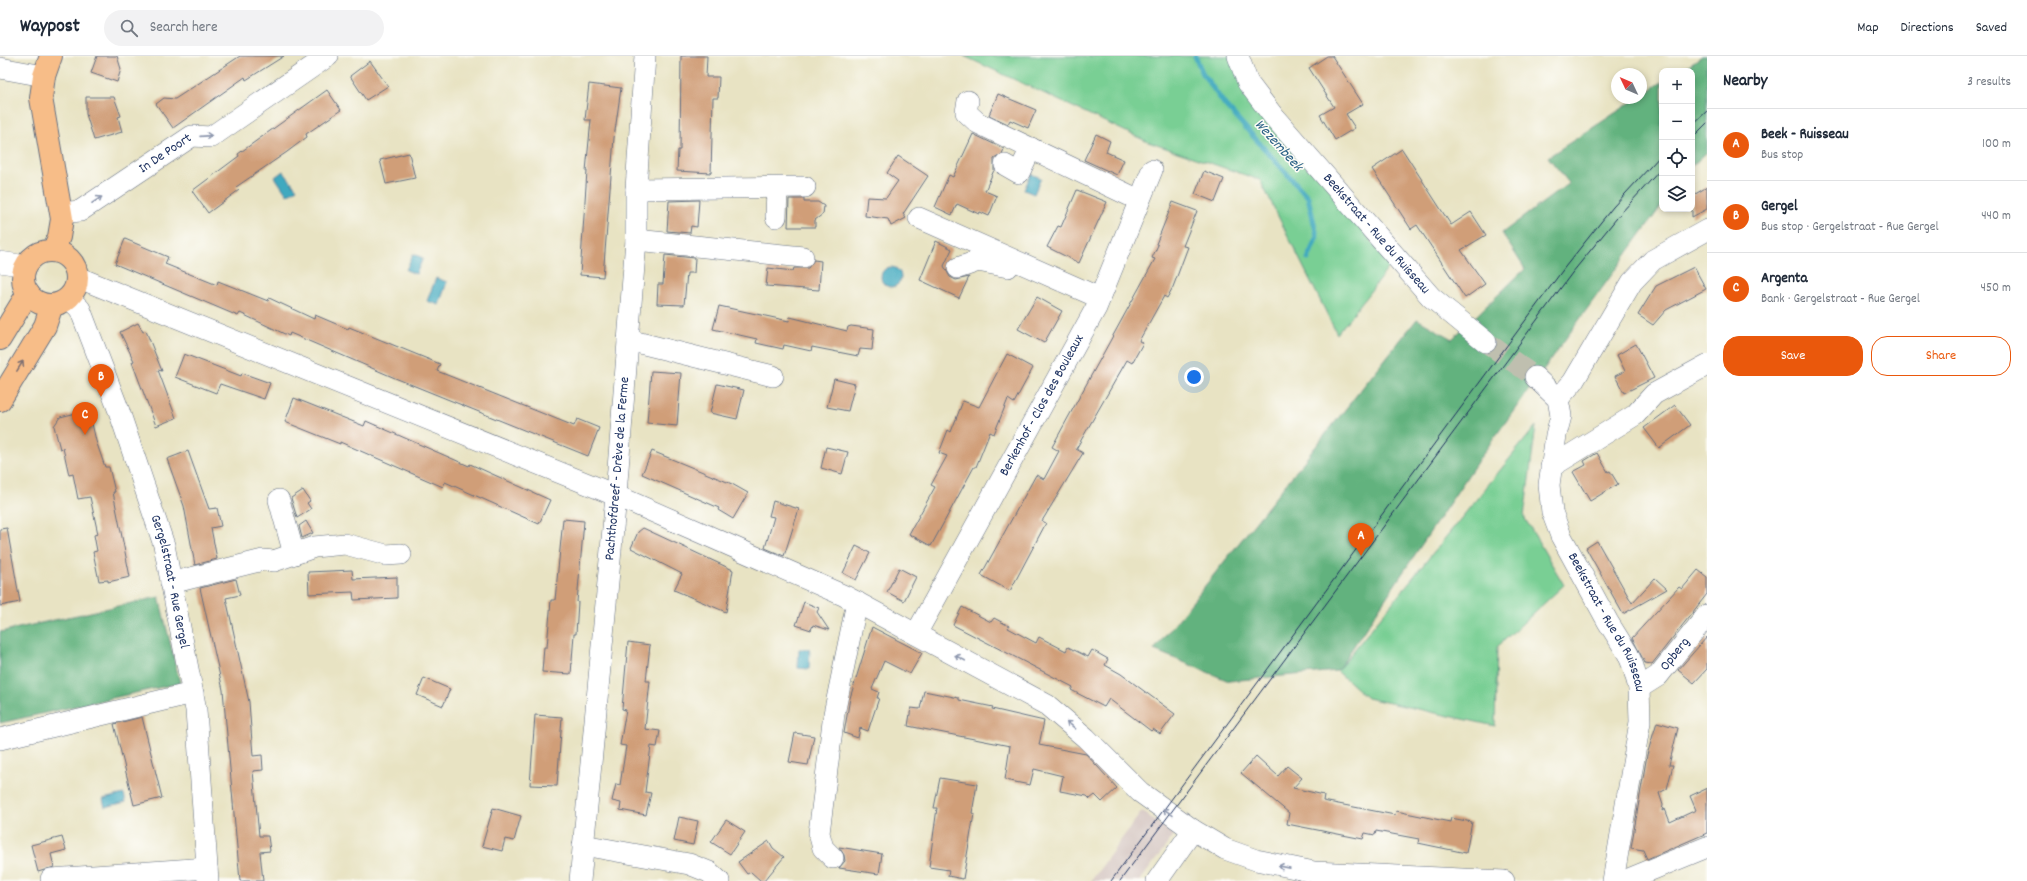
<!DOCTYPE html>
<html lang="en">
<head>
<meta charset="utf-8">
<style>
	body { margin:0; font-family:Dekko,sans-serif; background:#f2f2f3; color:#1f2937 }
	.controls { position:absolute; right:12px; top:12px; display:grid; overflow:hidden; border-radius:8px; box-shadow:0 2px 6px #0003 }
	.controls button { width:36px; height:36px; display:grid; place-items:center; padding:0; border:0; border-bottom:1px solid #e0e1e3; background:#fff; color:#1f2937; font:20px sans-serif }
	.compass { position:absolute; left:1611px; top:12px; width:36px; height:36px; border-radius:50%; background:#fff; box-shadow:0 2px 6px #0003; rotate:314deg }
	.you { position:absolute; left:1194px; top:321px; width:14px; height:14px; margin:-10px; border:3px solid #fff; border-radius:50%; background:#1a73e8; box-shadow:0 0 0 6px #1a73e833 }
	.badge { display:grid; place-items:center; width:26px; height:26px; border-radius:50%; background:#ea580c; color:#fff; font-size:13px; font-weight:700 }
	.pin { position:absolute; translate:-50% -33px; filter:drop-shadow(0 1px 2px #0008) }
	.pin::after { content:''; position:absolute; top:21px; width:14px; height:12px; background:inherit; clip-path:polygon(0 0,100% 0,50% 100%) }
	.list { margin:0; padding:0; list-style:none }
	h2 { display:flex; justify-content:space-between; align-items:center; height:52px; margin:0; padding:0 16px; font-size:17px }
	h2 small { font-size:13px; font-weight:400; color:#747a83 }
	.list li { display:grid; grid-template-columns:26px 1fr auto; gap:12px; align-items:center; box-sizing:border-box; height:72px; padding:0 16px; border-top:1px solid #e0e1e3 }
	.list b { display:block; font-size:15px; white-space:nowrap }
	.list p { margin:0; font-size:13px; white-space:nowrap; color:#747a83 }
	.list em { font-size:13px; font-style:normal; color:#747a83 }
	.actions { display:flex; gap:8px; padding:12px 16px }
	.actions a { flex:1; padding:9px 0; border:1px solid #ea580c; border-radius:16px; text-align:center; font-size:14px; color:#ea580c }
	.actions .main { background:#ea580c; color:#fff }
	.icon { flex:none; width:22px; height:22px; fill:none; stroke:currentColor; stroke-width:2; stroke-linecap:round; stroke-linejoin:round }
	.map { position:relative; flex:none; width:1707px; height:825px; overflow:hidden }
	header { display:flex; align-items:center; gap:24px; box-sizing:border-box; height:56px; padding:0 20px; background:#fff; border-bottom:1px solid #e0e1e3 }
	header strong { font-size:19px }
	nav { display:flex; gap:22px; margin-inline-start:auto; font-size:14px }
	.search { width:280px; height:36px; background:#f2f2f3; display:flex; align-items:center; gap:10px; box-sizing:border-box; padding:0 14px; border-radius:22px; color:#747a83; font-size:15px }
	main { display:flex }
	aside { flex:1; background:#fff }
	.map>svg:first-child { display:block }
</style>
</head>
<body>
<header>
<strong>Waypost</strong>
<div class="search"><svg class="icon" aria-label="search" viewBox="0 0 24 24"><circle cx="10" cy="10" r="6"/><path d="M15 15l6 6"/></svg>Search here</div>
<nav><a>Map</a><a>Directions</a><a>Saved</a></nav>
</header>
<main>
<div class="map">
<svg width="1707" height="825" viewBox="0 0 1707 825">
	<rect width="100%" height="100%" fill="#fdfcf7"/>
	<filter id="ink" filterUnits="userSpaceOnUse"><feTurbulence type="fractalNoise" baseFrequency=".025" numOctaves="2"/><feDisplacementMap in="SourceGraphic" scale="8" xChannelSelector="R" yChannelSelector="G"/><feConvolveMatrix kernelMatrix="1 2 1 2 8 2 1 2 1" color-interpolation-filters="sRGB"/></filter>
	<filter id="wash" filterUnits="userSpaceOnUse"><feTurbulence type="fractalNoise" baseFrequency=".012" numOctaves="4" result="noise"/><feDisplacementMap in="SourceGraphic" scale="16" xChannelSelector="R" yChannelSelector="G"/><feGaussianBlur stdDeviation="0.9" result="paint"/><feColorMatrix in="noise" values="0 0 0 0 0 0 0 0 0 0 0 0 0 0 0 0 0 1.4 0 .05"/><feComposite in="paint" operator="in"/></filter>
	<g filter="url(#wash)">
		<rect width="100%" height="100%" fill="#e8e3c3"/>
		<polygon fill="#d0c0bc" points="1142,755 1174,779 1140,825 1091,825"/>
		<g fill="#79cf94" stroke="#4a7f79">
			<polygon points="964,0 1233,0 1390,210 1337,278 1260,124 1148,86"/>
			<polygon points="1536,370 1524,461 1564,529 1497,591 1495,670 1367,642 1337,615"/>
		</g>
		<g fill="#62b27e" stroke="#3e706e">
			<polygon points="1702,0 1707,0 1707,96 1692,110 1692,15 1680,15"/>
			<polygon points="1662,26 1662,149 1479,403 1337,615 1229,625 1154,594 1417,263 1452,283 1525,213 1502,177 1569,127 1548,101 1638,42 1641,42 1641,40"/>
			<polygon points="159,541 180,627 0,667 0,576"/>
		</g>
		<g fill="#3fa9bf" stroke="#2d6c8e">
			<polygon points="283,115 297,133 287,139 275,121"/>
			<polygon points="1031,118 1041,122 1034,138 1024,134"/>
			<polygon points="413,198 423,202 416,218 406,214"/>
			<circle cx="891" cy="221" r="10"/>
			<polygon points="436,222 447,226 439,249 427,245"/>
			<polygon points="799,593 810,593 809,613 798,612"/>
			<polygon points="124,738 126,746 105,751 103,743"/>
		</g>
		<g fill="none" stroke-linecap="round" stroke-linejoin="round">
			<polyline stroke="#3fa9bf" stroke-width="5" points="1195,0 1203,18 1225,49 1308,141 1317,180 1308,203"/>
		</g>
		<g id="blocks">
			<g fill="#d09e78">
				<polygon points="97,0 117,0 121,13 117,26 91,17"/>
				<polygon points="240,0 284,0 246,24 245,21 173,72 156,48 164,42 175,43"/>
				<polygon points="681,0 707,0 706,21 719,21 718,42 713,42 711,117 677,115 678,94 680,94"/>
				<polygon points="1327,0 1332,0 1363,48 1346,58 1355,72 1335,84 1320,59 1334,51 1309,12"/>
				<polygon points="370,5 388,30 366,44 350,20"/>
				<polygon points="589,28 621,32 614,82 603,221 580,219 587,115 586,115 591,64 585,64"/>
				<polygon points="327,34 341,54 306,78 307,81 287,96 236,131 239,134 208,157 192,135 239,100 238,98"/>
				<polygon points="998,38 1036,54 1028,72 1010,64 1008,68 989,59"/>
				<polygon points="86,41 114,41 121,60 118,61 122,76 94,84 86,58"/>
				<polygon points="973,78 1004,93 1002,98 994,103 994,114 985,135 997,140 989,160 980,156 979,158 957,148 952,159 935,151 949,119 953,121"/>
				<polygon points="1096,78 1110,85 1106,96 1124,104 1117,119 1084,104"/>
				<polygon points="1402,93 1451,169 1471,156 1486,179 1461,194 1485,228 1465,242 1417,169 1411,173 1372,113"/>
				<polygon points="409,97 415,122 386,128 380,104"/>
				<polygon points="898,100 928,120 903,158 906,162 891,170 888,163 865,160 867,141 886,142 898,125 887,117"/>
				<polygon points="1204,115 1224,123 1215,146 1195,138"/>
				<polygon points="1707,131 1707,153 1692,161 1692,140"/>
				<polygon points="1077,134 1107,146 1079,207 1047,191 1058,170 1061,171"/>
				<polygon points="789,143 804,143 804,146 818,146 824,150 823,158 815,164 815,171 788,171"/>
				<polygon points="699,144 697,171 691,170 690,177 667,175 669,145"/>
				<polygon points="1173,146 1197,155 1183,190 1188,191 1173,231 1167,242 1164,240 1139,285 1143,287 1132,307 1127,304 1076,393 1083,397 1042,465 1046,467 1010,535 981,519 1036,419 1044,423 1059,395 1052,391 1155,203 1152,202 1158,189 1156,188"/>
				<polygon points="125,183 168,201 165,208 217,229 218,225 268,245 269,242 314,263 315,259 348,273 349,271 440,308 437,315 574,370 577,363 599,372 588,400 395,322 290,277 289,280 240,257 238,260 115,208"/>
				<polygon points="936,185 952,193 944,210 950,221 956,224 969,221 959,242 920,224"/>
				<polygon points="665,199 695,202 694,217 687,217 684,249 657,248 658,228 663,228"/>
				<polygon points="814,204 821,205 819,234 766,230 768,212 793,215 794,212 808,212"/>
				<polygon points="1694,211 1706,233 1666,254 1653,269 1638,259 1656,230"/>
				<polygon points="1037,241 1062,255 1044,287 1018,273"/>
				<polygon points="719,250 789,265 790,261 847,275 848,271 851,270 874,273 872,294 860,293 858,300 812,291 811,295 784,289 783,293 756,287 757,283 713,273"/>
				<polygon points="138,267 143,276 146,275 162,315 158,314 176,362 156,370 132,306 134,305 120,276"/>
				<polygon points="1636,288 1654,322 1624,337 1615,320 1625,315 1617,299"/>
				<polygon points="184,298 241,320 242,317 270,327 264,343 220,328 216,337 175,321"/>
				<polygon points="1007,298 1033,312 1014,347 1008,343 994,378 990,376 976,411 974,411 931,490 909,478 935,431 931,429 947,400 939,397 948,374 951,376 963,345 979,351"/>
				<polygon points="651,315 681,317 677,370 647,367"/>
				<polygon points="834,323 855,328 848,355 827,351"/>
				<polygon points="717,328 744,334 737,363 710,357"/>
				<polygon points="294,342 364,370 366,365 469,410 470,408 550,444 539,468 445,426 443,431 340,386 340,388 285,366"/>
				<polygon points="1675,349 1690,369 1659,392 1644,372"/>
				<polygon points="89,354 96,385 105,411 109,411 115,436 113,436 130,521 108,526 108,524 99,525 93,496 97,495 94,479 98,478 90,441 78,443 73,418 69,419 63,392 60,393 54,370 60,361"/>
				<polygon points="826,391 848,396 842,418 821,412"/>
				<polygon points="188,395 209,453 217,452 221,470 211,472 217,503 195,509 184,450 167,403"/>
				<polygon points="652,395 732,428 748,437 733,463 718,454 719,452 642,418"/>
				<polygon points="1597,397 1608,416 1610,415 1618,428 1590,445 1573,416 1586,409 1584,405"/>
				<polygon points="303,434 310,445 307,447 311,453 297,462 291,442"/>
				<polygon points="773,445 799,453 784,500 765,492 774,461 769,460"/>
				<polygon points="563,463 584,465 577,546 578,546 576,578 574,578 571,618 542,616 544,591 547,591 551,544 555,544"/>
				<polygon points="306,465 313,477 302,482 299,470"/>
				<polygon points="7,472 20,546 0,550 0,473"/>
				<polygon points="643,472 733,514 726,556 674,534 682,518 631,492 638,476"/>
				<polygon points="1597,485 1632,547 1655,522 1667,533 1623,558 1586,492"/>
				<polygon points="856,490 870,497 856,524 843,517"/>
				<polygon points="899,512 916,521 904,545 887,536"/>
				<polygon points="352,514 353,523 397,521 397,542 354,544 353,536 309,538 308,516"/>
				<polygon points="1698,514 1707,521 1707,538 1652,608 1645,607 1632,582 1679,531 1682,533"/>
				<polygon points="236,523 240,539 226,542 249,646 253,700 262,699 263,714 253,715 259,780 268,780 270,795 260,796 263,825 240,825 223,634 200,532"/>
				<polygon points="804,546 819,552 817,556 829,574 813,569 811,574 796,569"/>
				<polygon points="962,551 991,566 994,562 1009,570 1008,572 1036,587 1039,581 1066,595 1068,591 1088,601 1092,594 1108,603 1105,609 1121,618 1175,658 1160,678 1153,673 1151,675 1109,643 1104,651 1071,634 1073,631 953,569"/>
				<polygon points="872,571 922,597 910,618 884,605 872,633 879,636 877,642 879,642 868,675 860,672 858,682 844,677 850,642"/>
				<polygon points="1707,581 1707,613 1694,627 1678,614"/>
				<polygon points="628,586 650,589 646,625 650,625 645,673 660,675 657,691 651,690 645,736 651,737 646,759 620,754 621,747 612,745 616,728 620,729 626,690 620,689 626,654 622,653"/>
				<polygon points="424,622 450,633 443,650 417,639"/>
				<polygon points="924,635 959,642 959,644 993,651 992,653 1044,665 1039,689 1086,698 1117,732 1102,746 1095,739 1090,743 1087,740 1060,735 1063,720 1034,713 1030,729 1005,724 1010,690 908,670 911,652 920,653"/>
				<polygon points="535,659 562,661 557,730 530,729"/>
				<polygon points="142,661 162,742 134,749 114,668"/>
				<polygon points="1657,666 1678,672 1669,709 1673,709 1667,733 1659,737 1663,749 1662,755 1665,753 1670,766 1696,754 1690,740 1707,732 1707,777 1647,803 1643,794 1631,792 1647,699"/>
				<polygon points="795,677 814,680 808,709 789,706"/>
				<polygon points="1256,700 1278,720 1287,710 1302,722 1293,732 1324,739 1323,745 1395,759 1396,755 1450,766 1451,762 1472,766 1466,797 1418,787 1419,783 1376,775 1375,779 1365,777 1363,783 1287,768 1289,757 1241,717"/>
				<polygon points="940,722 977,728 972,757 974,758 963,823 948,820 949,814 929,811 937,752 934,752"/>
				<polygon points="493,752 521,760 514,785 505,783 502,795 482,790"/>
				<polygon points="679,761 698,765 693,789 674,785"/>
				<polygon points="726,764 745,776 730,798 711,786"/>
				<polygon points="62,781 66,794 51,798 54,811 38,816 31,789"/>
				<polygon points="769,785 773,792 784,801 764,825 761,825 751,816 747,818 738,806"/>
				<polygon points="839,791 882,798 879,818 839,812 845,805 844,799"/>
			</g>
		</g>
	</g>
	<g filter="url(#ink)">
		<use href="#blocks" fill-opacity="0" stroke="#636e81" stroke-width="1"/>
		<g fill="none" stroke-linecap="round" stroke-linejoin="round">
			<polyline stroke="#bfbfaf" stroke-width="21" stroke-dasharray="21 10" stroke-linecap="butt" points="1486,286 1535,321"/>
			<g stroke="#636e81" stroke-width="22">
				<g id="minor">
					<path id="s1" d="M1238,0L1248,27L1274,61L1431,241L1486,286"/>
					<polyline points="0,12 44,20"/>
					<polyline points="968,45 966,56 978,67 1139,144"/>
					<polyline points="1005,109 1019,117 1031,92"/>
					<polyline points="636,133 805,131"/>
					<path id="s2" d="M61,157L80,155L192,80L211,81L328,0"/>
					<polyline points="776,161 777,132"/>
					<polyline points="919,162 1100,242"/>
					<polyline points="636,184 803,201"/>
					<polyline points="0,206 26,210"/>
					<polyline points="958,212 978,205 1008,211"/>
					<polyline points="77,221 615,439 845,540 1047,649 1086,682 1140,736 1193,774 1225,793 1256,804 1314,816 1504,825"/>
					<path id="s3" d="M69,242L80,253L119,355L164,489L196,654L208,825"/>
					<polyline points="628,284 773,320"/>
					<path id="s4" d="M1535,321L1558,343L1561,360L1556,379L1549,429L1552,456L1561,480L1608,566L1628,598L1633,610L1639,632L1640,666L1613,825"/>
					<polyline points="1558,343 1573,326 1632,226 1653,204 1707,174"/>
					<polyline points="1551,411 1635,359 1654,338 1707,309"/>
					<polyline points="279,444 294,498"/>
					<polyline points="171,527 263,504 274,505 314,491 345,488 386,499 401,498"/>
					<path id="s5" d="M916,578L1096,252L1152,114"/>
					<path id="s6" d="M1639,632L1658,620L1707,559"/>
					<polyline points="0,683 193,637"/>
					<polyline points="583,789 689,808 709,816 719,825"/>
					<polyline points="833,802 823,792 819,777 834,658 857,546"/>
					<polyline points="51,823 207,812"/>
					<path id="s7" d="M580,825L615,451L636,184V133L645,0"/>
					<polyline points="1157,825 1193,774"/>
					<polyline points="1624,825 1707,791"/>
				</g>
			</g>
			<g stroke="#636e81" stroke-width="24">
				<g id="major">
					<polyline points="51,0 44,20 41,42 62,163 59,181 53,195"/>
					<circle cx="50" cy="222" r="27"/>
					<polyline points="0,283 28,237"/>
					<polyline points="0,344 45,270 52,249"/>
				</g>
			</g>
			<use href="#minor" stroke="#fff" stroke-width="21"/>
			<use href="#major" stroke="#f7bd88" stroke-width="22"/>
			<g stroke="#1b2f5e" stroke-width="1">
				<polyline points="1692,69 1707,55"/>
				<polyline points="1692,82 1707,67"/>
				<polyline points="1111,825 1565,211 1613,151 1662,98"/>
				<polyline points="1120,825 1572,217 1621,157 1662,112"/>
			</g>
		</g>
		<defs><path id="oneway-shaft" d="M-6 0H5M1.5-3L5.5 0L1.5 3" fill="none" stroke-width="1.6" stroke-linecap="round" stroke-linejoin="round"/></defs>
		<g stroke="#8d97ae">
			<use href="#oneway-shaft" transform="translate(206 80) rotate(-4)"/>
			<use href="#oneway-shaft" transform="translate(97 144) rotate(-33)"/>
			<use href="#oneway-shaft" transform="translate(960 602) rotate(-152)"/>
			<use href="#oneway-shaft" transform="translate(1071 669) rotate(-140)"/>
			<use href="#oneway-shaft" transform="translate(1168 756) rotate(-145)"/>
			<use href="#oneway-shaft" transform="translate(1284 811) rotate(-169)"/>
		</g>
		<use stroke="#7e6f71" href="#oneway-shaft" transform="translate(20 310) rotate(-58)"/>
	</g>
	<g text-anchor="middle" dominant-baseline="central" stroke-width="3" stroke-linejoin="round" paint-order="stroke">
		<g font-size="14" fill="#1b2f5e" stroke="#fdfcf7">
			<text stroke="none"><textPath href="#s2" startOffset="122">In De Poort</textPath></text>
			<text stroke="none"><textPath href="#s1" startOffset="227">Beekstraat - Rue du Ruisseau</textPath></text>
			<text stroke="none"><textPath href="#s5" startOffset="261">Berkenhof - Clos des Bouleaux</textPath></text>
			<text stroke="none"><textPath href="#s7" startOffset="414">Pachthofdreef - Drève de la Ferme</textPath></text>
			<text stroke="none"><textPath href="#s3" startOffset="303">Gergelstraat - Rue Gergel</textPath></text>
			<text stroke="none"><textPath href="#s4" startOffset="270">Beekstraat - Rue du Ruisseau</textPath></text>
			<text stroke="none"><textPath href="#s6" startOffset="50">Opberg</textPath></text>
		</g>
		<g font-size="15" font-style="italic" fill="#296085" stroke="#fdfcf7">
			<text transform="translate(1278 90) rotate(48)">Wezembeek</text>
		</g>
	</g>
</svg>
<div class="controls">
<button>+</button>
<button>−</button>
<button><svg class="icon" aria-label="locate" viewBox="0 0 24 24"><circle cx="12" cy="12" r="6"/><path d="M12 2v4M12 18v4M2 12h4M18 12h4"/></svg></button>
<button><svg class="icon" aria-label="layers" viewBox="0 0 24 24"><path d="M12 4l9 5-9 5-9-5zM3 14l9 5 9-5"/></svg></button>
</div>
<svg class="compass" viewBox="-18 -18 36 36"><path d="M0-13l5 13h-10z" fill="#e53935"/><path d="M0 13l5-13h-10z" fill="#747a83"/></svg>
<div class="you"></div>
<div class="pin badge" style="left:1361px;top:500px">A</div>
<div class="pin badge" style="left:101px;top:341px">B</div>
<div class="pin badge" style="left:85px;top:379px">C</div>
</div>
<aside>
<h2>Nearby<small>3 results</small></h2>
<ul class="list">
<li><span class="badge">A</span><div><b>Beek - Ruisseau</b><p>Bus stop</p></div><em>100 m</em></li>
<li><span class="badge">B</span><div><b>Gergel</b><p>Bus stop · Gergelstraat - Rue Gergel</p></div><em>440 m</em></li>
<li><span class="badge">C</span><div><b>Argenta</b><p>Bank · Gergelstraat - Rue Gergel</p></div><em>450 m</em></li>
</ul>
<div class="actions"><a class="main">Save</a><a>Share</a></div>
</aside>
</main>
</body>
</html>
